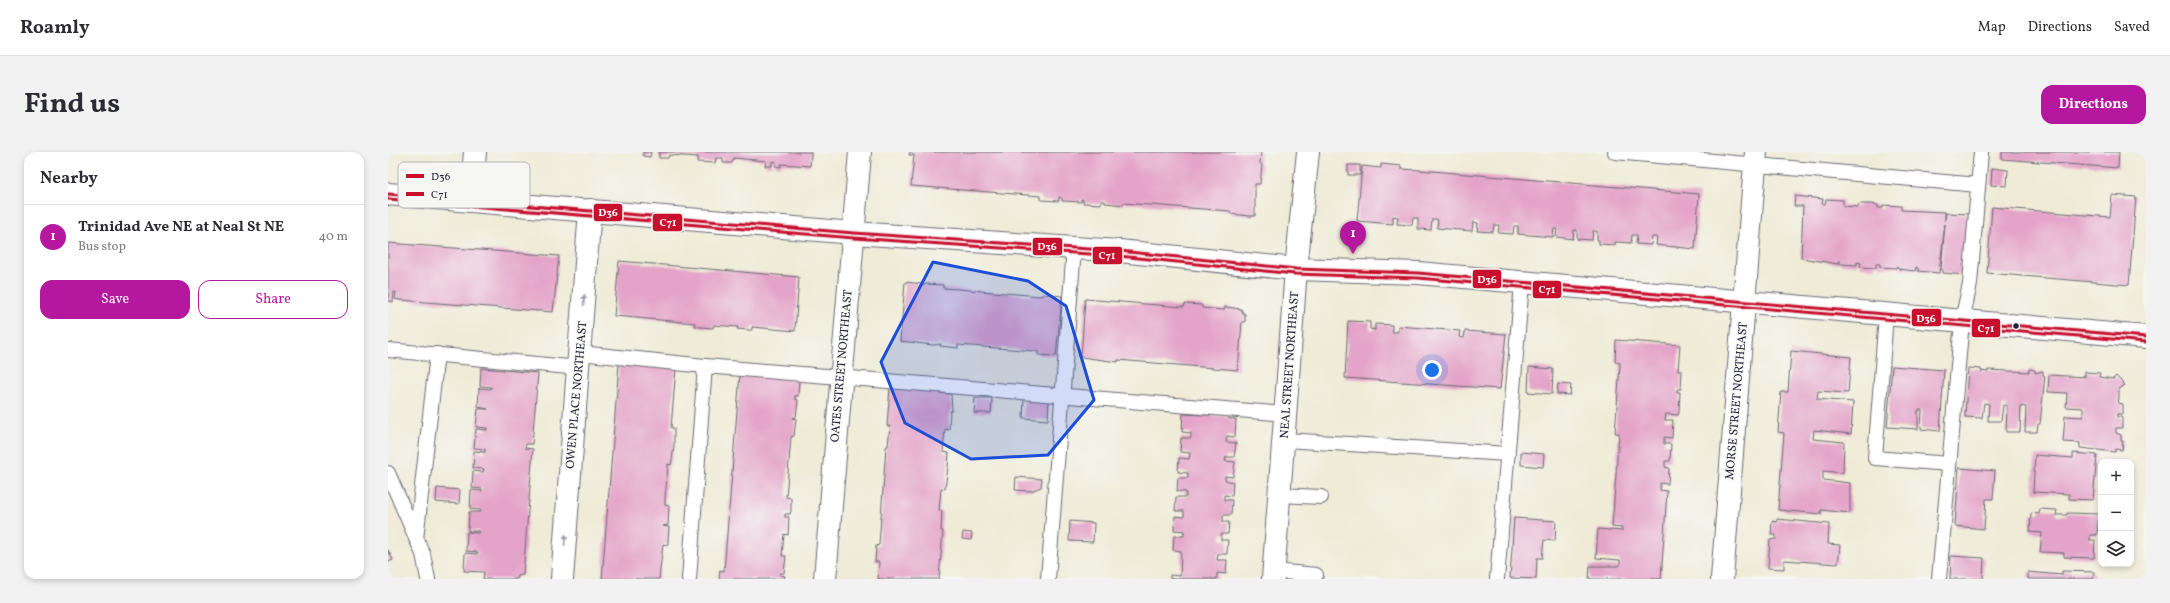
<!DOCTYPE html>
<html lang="en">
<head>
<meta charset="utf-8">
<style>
	body { margin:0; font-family:Vollkorn,serif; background:#f2f2f3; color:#2b2b33 }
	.controls { position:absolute; right:12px; bottom:12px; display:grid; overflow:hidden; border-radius:8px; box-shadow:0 2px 6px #0003 }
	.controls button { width:36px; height:36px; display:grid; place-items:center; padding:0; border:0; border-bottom:1px solid #e1e1e2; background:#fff; color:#2b2b33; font:20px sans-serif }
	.you { position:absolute; left:1044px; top:218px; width:14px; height:14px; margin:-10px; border:3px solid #fff; border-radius:50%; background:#1a73e8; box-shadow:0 0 0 6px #1a73e833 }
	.badge { display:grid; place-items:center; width:26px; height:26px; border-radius:50%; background:#b5179e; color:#fff; font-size:13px; font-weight:700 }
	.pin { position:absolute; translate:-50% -33px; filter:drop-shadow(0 1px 2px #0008) }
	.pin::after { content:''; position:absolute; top:21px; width:14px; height:12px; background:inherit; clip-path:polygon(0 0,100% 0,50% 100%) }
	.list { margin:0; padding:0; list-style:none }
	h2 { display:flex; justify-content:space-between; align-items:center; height:52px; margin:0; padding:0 16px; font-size:17px }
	h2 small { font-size:13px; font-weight:400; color:#7c7c81 }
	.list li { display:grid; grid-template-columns:26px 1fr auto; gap:12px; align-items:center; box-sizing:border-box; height:64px; padding:0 16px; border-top:1px solid #e1e1e2 }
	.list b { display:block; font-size:15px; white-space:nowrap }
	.list p { margin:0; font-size:13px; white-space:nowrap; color:#7c7c81 }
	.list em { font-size:13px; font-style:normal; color:#7c7c81 }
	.actions { display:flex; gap:8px; padding:12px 16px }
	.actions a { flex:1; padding:9px 0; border:1px solid #b5179e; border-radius:12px; text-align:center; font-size:14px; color:#b5179e }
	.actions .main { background:#b5179e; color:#fff }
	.icon { flex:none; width:22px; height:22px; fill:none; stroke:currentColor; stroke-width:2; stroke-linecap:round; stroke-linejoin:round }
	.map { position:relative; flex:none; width:1758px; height:427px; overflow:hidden; border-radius:12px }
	header { display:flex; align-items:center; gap:24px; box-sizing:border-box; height:56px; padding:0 20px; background:#fff; border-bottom:1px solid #e1e1e2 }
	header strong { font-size:19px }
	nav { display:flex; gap:22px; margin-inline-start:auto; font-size:14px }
	.intro { display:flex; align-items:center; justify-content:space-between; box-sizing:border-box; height:96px; padding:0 24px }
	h1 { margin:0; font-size:28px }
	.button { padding:10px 18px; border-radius:12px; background:#b5179e; color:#fff; font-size:14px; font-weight:700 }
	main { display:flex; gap:24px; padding:0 24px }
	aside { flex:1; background:#fff; border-radius:12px; box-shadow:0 2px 6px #0003 }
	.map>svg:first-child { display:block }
</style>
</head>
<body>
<header>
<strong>Roamly</strong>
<nav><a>Map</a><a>Directions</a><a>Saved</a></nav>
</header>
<div class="intro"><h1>Find us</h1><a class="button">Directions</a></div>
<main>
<aside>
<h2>Nearby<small></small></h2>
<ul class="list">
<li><span class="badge">1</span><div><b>Trinidad Ave NE at Neal St NE</b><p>Bus stop</p></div><em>40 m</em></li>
</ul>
<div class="actions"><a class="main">Save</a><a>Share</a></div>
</aside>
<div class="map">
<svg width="1758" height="427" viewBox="0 0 1758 427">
	<rect width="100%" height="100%" fill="#f6f6f2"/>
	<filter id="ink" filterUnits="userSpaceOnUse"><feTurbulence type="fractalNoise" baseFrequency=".025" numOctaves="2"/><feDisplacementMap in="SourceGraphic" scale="8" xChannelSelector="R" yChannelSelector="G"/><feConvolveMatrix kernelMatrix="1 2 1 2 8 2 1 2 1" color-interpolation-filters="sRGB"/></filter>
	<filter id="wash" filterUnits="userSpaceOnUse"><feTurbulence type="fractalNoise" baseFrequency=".012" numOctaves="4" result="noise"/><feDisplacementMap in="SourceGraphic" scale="16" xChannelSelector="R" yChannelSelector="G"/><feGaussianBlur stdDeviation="0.9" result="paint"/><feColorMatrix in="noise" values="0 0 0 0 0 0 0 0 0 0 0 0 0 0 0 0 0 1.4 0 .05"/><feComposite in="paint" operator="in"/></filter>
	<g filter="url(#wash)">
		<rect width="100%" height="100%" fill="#efebd7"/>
		<g id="blocks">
			<g fill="#e4a4c9">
				<polygon points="255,0 263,0 262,5 255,4"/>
				<polygon points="271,0 423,0 423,3 422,14 393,12 393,15 387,14 388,10 384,9 384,14 377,14 378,9 346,6 344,11 335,11 335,6 328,6 327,11 309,10 310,5 281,3 280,6 271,6"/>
				<polygon points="522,0 873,0 872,11 874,13 872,32 867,32 867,64 862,64 843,62 842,59 735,51 735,53 717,51 717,49 713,49 713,52 695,51 695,48 693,47 693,50 674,49 674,46 671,45 671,49 653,48 653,44 523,34 526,3 521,3"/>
				<polygon points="1614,0 1731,0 1730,16 1614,7"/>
				<polygon points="993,12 1013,14 1013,17 1032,18 1311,42 1307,97 1268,93 1269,85 1264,85 1263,93 1248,92 1249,83 1244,83 1243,91 1229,90 1227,90 1227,93 1211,92 1211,88 1209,88 1209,79 1205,79 1204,88 1189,87 1189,78 1186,78 1185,87 1168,85 1169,77 1166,77 1165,85 1130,82 1130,74 1126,74 1125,82 1110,81 1111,73 1106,73 1105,80 1089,79 1090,71 1085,70 1084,79 1049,76 1050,68 1048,67 1044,67 1043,78 1030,77 1030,66 1025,66 1024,73 1009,72 1010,65 1005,64 1005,72 969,69 974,14 993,16"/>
				<rect x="960" y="13" width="12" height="10"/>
				<polygon points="1604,16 1620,18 1619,34 1603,33"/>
				<polygon points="1724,43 1748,45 1741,133 1599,121 1604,55 1722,65"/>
				<polygon points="1407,44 1435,47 1434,52 1437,52 1438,47 1455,48 1455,54 1470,55 1471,52 1483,52 1490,53 1490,56 1495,56 1495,53 1513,54 1513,58 1557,60 1557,69 1558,61 1583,62 1576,123 1555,121 1555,118 1553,117 1557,72 1551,121 1530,119 1530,116 1528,115 1527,119 1511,117 1509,114 1508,116 1492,115 1492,112 1488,112 1488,116 1472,115 1473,111 1469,110 1469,113 1452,112 1452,109 1450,109 1450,112 1413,106 1415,54 1406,54"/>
				<polygon points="0,91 171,104 165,160 12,148 7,147 8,140 6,140 5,150 0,149"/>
				<polygon points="231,109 411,125 407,179 364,175 364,178 361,178 349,177 350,175 326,173 325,176 312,175 307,174 307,171 226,164"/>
				<polygon points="517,130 535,132 535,134 538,132 555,133 555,136 570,137 652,144 655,142 674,144 668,204 650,203 650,199 647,199 570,193 570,196 552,194 553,192 545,193 512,189"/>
				<polygon points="697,147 794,155 796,155 797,152 814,153 814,156 836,158 837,155 853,157 855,161 857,162 857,170 854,170 850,218 730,208 730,210 693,205"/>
				<polygon points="960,169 982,170 982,177 987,178 987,172 1004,173 1004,180 1010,180 1010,174 1072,179 1071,185 1076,186 1077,179 1118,182 1112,237 957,226"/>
				<polygon points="1228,188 1292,193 1290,218 1294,218 1293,237 1289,237 1289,240 1292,240 1291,260 1290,263 1278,262 1277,268 1285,268 1284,286 1276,285 1276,292 1283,292 1282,309 1277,309 1277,315 1281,316 1280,332 1272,331 1272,338 1279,339 1273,427 1201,427 1202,414 1231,414 1232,413 1232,408 1208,406 1210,377 1234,379 1234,376 1224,375 1231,281 1227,281 1232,213 1232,211 1227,210"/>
				<polygon points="1403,199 1463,205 1460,241 1430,239 1429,247 1465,250 1463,282 1426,278 1425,287 1456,290 1455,321 1435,319 1435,328 1462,331 1462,361 1433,358 1433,362 1390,358 1396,281 1390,280 1393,240 1400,240"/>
				<polygon points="231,212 288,216 283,276 286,276 286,295 283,313 280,312 280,314 277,346 277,353 281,354 280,373 275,374 281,375 280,389 280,393 275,392 271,427 214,427"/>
				<polygon points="1504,214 1556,218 1552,279 1533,277 1534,258 1530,258 1530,277 1499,275"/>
				<polygon points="1141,215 1165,217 1164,242 1140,240"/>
				<polygon points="93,216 150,221 144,292 138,292 137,296 145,297 135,423 130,424 129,427 95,427 96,420 76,419 77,401 89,402 90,400 78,399 79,380 91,381 91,379 80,379 81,360 93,360 93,358 82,357 83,338 94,339 94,337 84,336 85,319 95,320 96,317 85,316 86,299 97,300 97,297 86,296 88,277 99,278 99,276 88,275 90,257 100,257 90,255 91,236 103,237 103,235 92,234"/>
				<polygon points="1580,216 1593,217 1593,219 1600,220 1600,218 1641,220 1641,217 1647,218 1647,221 1655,219 1655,224 1657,224 1652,272 1650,272 1649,280 1637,280 1638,255 1633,254 1632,280 1618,280 1619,254 1615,253 1613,269 1600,269 1601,252 1596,251 1594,266 1577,265"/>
				<polygon points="1697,220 1712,221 1711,225 1725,227 1728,224 1737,233 1731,237 1731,246 1730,251 1735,252 1735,262 1729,262 1729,265 1734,265 1734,276 1728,276 1728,281 1733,283 1733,289 1735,289 1734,298 1727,297 1727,300 1692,296 1692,291 1675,290 1677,264 1695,265 1695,256 1678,255 1679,241 1660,240 1661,223 1697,225"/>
				<polygon points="352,222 411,228 410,244 407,244 407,247 410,248 408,265 405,266 408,267 406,284 403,285 398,345 403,346 403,359 402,362 397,362 397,365 401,365 400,383 396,382 394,404 398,404 396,421 392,421 392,423 397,424 396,427 331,427 332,418 336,419"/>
				<polygon points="1170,232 1183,233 1182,243 1169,242"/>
				<polygon points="502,235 551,238 551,241 563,242 564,259 562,259 561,278 557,277 555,300 561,301 560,315 557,337 553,336 551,359 554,359 553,379 555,379 551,427 490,427 491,410 487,410 488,394 491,393 498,295 500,294 502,274 499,274"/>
				<polygon points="587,246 604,246 603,261 586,261"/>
				<polygon points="636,246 661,248 660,268 635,266"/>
				<polygon points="795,262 841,264 841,267 848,267 847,285 839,284 838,290 848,291 846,305 838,305 837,309 847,310 845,325 837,324 837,328 845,330 844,344 836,343 836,348 844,348 843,363 835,363 835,370 841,370 840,382 833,382 833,388 840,388 839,400 839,402 830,402 829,408 839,408 838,422 829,421 829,427 782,427 782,423 792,424 793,399 785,398 786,384 796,384 796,379 786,378 787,364 796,365 796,359 787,359 788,345 798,345 798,340 789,339 790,326 800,326 800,321 790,320 791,306 801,307 802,301 792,300 793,286 803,286 803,281 794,280"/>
				<polygon points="1133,300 1156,302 1155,315 1133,313"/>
				<polygon points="1685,301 1709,303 1705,348 1681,347 1681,342 1645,340 1647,303 1685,306"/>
				<polygon points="1571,316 1607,319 1605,347 1598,347 1596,377 1567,374"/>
				<polygon points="628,325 654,327 653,335 643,339 627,338"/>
				<polygon points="49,336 72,338 71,352 48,350"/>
				<polygon points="1652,357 1669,358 1668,363 1679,363 1679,361 1711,362 1709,383 1702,383 1702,388 1707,388 1706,406 1676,405 1676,401 1652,400 1654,381 1642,380 1643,361 1651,362"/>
				<polygon points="1126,366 1168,369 1167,389 1156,388 1154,406 1149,406 1148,427 1122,426"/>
				<polygon points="1389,367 1441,372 1440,392 1452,393 1450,412 1396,408 1396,417 1380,416 1382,388 1388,387 1388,383 1383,383 1384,369 1389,370"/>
				<polygon points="682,369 706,371 705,390 681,389"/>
				<polygon points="575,380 584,381 583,388 574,387"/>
				<polygon points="0,398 5,408 0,410"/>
				<polygon points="1563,404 1596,406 1595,427 1562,427"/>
				<polygon points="1674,419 1706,420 1705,427 1640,427 1640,420 1674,423"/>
			</g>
		</g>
	</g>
	<g filter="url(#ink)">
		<use href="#blocks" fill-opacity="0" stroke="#6a6872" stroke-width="1"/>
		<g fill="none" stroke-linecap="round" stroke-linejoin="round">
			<g stroke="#6a6872" stroke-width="16">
				<g id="lane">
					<polyline points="1227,0 1590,33"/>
					<polyline points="1498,163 1487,306 1561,312"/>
					<polyline points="0,198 191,216"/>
					<polyline points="192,201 317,214 899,262"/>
					<polyline points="897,288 1120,302"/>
					<polyline points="0,321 35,402 40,427"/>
					<polyline points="892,343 933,345"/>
					<polyline points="28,387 49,202"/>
					<polyline points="886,419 928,423"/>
					<polyline points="301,427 317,214"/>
					<polyline points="660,427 686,96"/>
					<polyline points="1109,427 1134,131"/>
					<polyline points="1551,427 1574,169 1582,132 1593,0"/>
				</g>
			</g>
			<g stroke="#6a6872" stroke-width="24">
				<g id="street">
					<polyline points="0,42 466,81 731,99 908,117 1030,121 1758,185"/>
					<polyline points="83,48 87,0"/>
					<polyline points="174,427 202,58"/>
					<polyline points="437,427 472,0"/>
					<polyline points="885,427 908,117 920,0"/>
					<polyline points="1334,427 1368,0"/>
				</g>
			</g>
			<use href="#lane" stroke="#fff" stroke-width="14"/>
			<use href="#street" stroke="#fff" stroke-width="22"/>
			<g stroke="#f6f6f2" stroke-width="6">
				<polyline id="bus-1" points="0,42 466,81 731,99 908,117 1030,121 1758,185"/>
			</g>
			<g stroke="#f6f6f2" stroke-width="6">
				<polyline id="bus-2" points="0,47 466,86 731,104 907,122 1030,126 1758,190"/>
			</g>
			<use href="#bus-1" stroke="#c8102e" stroke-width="3"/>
			<use href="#bus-2" stroke="#c8102e" stroke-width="3"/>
		</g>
		<defs><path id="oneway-solid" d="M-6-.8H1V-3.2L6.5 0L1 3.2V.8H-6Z"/></defs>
		<g fill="#9c9ca7">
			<use href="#oneway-solid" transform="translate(196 148) rotate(-86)"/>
			<use href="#oneway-solid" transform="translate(177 388) rotate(-85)"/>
		</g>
	</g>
	<path fill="#1d4ed8" fill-opacity="0.2" stroke="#1d4ed8" stroke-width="3" stroke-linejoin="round" d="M545,110L640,129L678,154L706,248L660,303L583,307L517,271L493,210Z"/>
	<circle fill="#22223b" stroke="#f6f6f2" stroke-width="1.5" cx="1628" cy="174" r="3.5"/>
	<g text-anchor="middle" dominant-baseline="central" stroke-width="3" stroke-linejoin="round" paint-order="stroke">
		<g font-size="12" fill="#22223b" stroke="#f6f6f2">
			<text transform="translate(902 213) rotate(-86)">NEAL STREET NORTHEAST</text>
			<text transform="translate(454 214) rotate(-85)">OATES STREET NORTHEAST</text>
			<text transform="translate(189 243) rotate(-85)">OWEN PLACE NORTHEAST</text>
			<text transform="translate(1349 249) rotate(-85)">MORSE STREET NORTHEAST</text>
		</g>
	</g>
	<rect x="10" y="10" width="132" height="46" rx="6" fill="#f6f6f2" stroke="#b6b6bb" stroke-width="1"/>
	<rect x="18" y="22" width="18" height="4" fill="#c8102e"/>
	<rect x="18" y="40" width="18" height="4" fill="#c8102e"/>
	<g font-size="11" fill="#22223b">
		<text x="43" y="28">D36</text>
		<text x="43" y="46">C71</text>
	</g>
	<g stroke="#f6f6f2" stroke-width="1.5">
		<rect x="205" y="51" width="30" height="19" rx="4" fill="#c8102e"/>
		<rect x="264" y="61" width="31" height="19" rx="4" fill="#c8102e"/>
		<rect x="644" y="85" width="31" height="19" rx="4" fill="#c8102e"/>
		<rect x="704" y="94" width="31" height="19" rx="4" fill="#c8102e"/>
		<rect x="1084" y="117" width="30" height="20" rx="4" fill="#c8102e"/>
		<rect x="1144" y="128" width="30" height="19" rx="4" fill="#c8102e"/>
		<rect x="1523" y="156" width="31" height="19" rx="4" fill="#c8102e"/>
		<rect x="1583" y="166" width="30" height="20" rx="4" fill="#c8102e"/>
	</g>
	<g font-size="11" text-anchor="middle" font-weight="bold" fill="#fff">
		<text x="220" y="64">D36</text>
		<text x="280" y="74">C71</text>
		<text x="659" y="98">D36</text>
		<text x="719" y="107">C71</text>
		<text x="1099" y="131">D36</text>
		<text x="1159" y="141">C71</text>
		<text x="1538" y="170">D36</text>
		<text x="1598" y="180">C71</text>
	</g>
</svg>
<div class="controls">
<button>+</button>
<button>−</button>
<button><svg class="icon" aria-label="layers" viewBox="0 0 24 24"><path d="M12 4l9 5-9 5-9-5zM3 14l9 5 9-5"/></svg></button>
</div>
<div class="you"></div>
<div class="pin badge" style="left:965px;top:102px">1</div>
</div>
</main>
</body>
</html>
